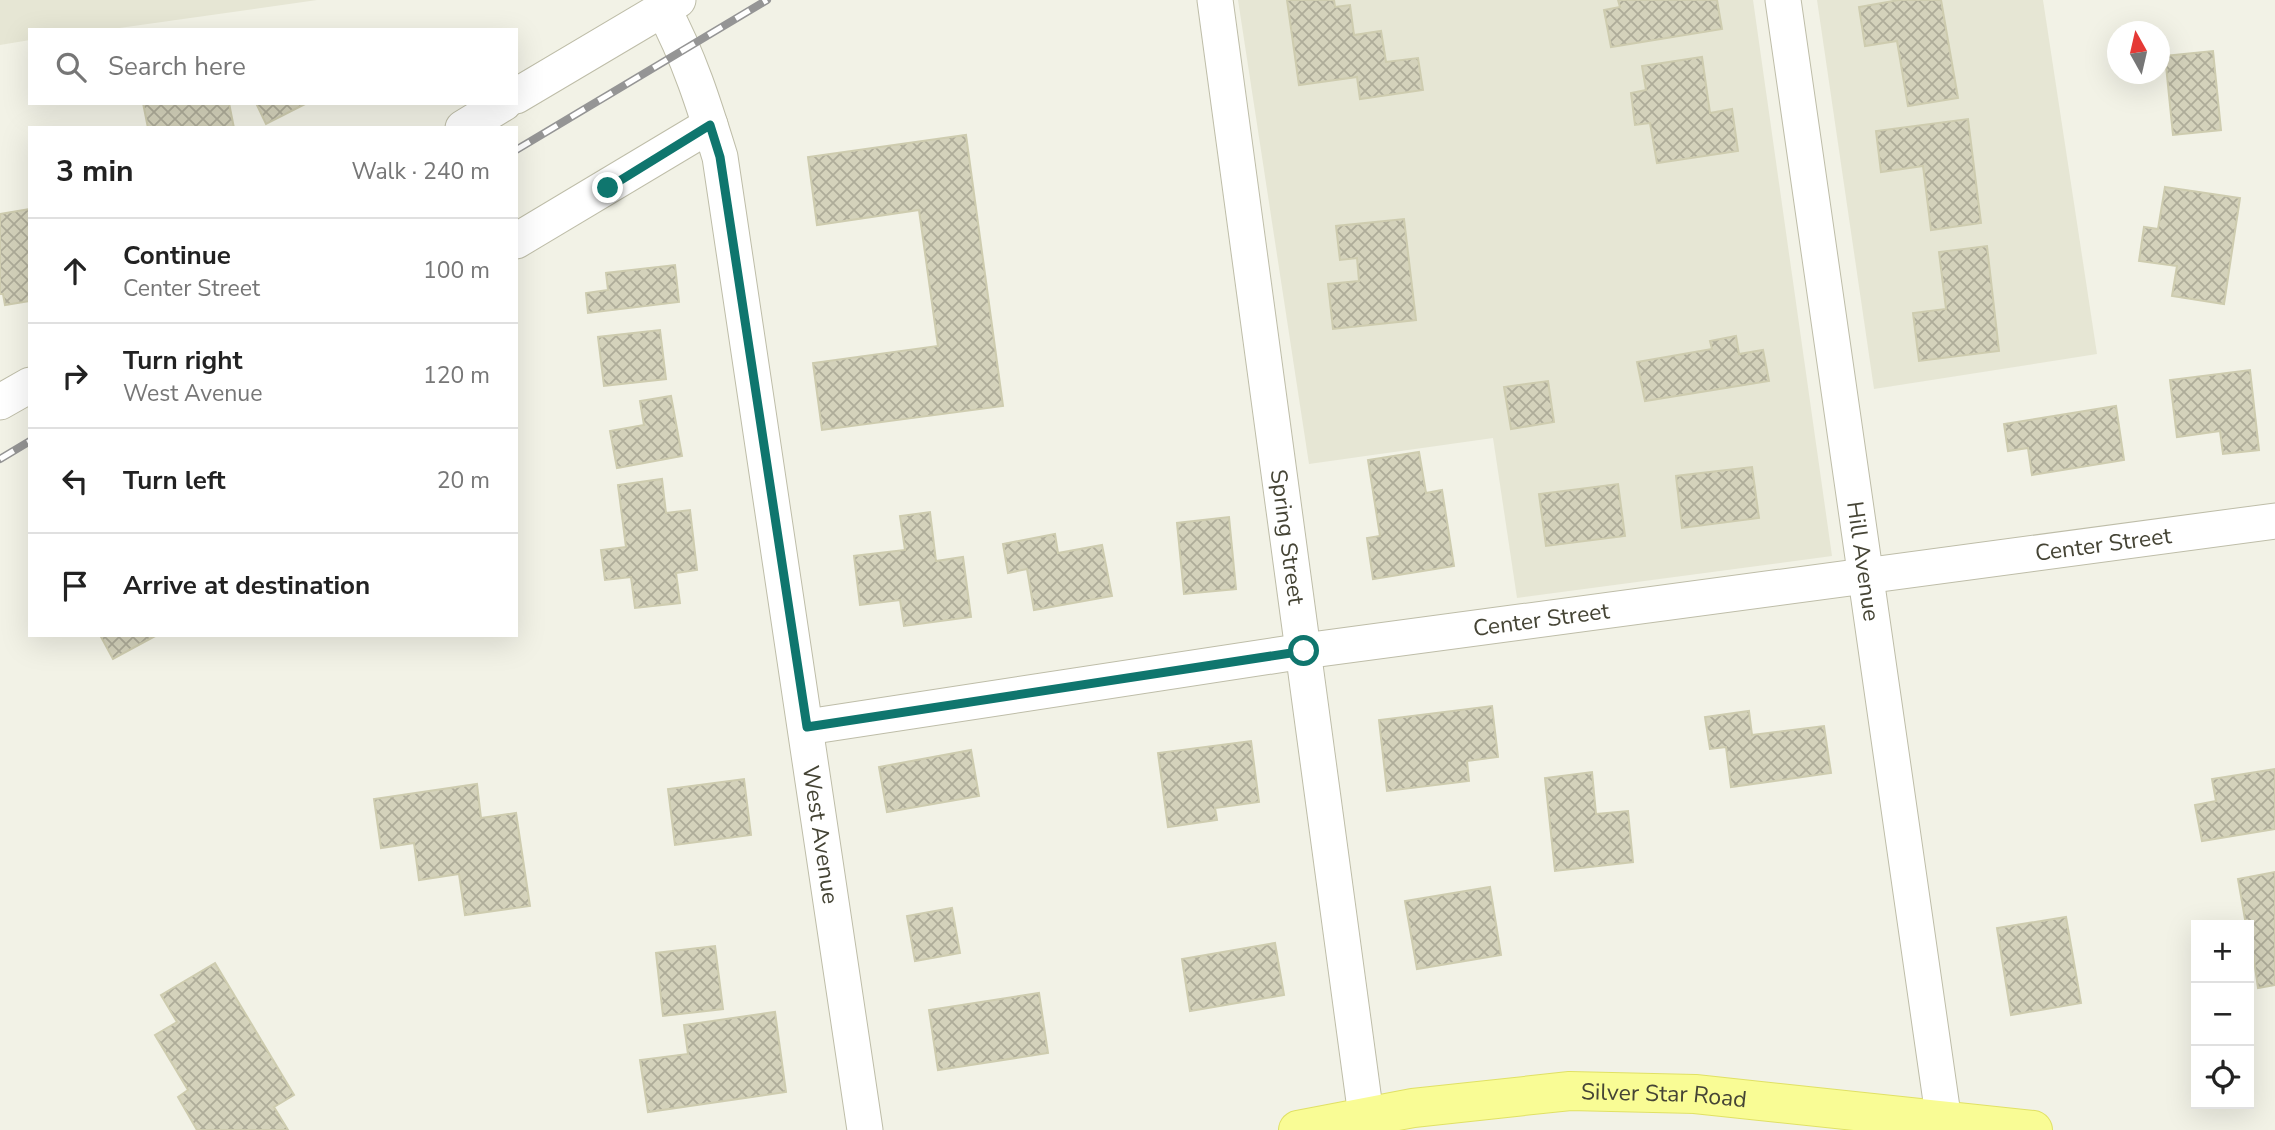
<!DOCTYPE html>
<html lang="en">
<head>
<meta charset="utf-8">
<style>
	body { margin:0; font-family:"Nunito Sans",sans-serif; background:#f6f6f6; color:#222 }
	.controls { position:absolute; right:21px; bottom:21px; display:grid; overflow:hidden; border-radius:0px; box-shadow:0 7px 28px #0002 }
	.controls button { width:63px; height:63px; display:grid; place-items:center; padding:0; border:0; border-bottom:2px solid #e0e0e0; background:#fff; color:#222; font:35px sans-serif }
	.compass { position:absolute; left:2107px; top:21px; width:63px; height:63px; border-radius:50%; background:#fff; box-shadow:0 7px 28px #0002; rotate:352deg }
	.stop { position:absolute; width:21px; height:21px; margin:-16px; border:5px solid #0f766e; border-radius:50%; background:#fff }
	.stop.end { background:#0f766e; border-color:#fff; box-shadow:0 2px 7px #0008 }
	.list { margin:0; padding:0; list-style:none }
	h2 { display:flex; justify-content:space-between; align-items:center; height:91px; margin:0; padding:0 28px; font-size:30px }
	h2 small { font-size:23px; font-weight:400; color:#767676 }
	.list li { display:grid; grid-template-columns:46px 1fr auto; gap:21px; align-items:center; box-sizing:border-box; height:105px; padding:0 28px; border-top:2px solid #e0e0e0 }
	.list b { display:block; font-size:26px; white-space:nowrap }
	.list p { margin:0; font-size:23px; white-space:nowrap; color:#767676 }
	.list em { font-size:23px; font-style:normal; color:#767676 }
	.icon { flex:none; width:38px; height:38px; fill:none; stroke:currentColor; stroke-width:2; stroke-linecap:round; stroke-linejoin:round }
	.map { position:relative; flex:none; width:2275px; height:1130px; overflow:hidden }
	.search { position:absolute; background:#fff; box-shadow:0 7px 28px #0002; left:28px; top:28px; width:490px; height:77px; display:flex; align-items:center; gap:18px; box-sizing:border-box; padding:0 24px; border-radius:0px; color:#767676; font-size:26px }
	.panel { position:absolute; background:#fff; box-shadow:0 7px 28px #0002; left:28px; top:126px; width:490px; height:511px; border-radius:0px }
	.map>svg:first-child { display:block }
</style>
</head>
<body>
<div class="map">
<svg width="2275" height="1130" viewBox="0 0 2275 1130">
	<defs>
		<pattern id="building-cross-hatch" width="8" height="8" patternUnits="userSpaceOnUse" patternTransform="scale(1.75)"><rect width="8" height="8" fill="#d4d2bb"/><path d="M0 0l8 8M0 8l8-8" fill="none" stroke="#aeac99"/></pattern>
	</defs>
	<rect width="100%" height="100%" fill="#f2f2e6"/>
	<g fill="#e6e6d4">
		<polygon points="0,0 317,0 105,30 30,30 30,40 0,45"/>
		<polygon points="1238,0 1753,0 1832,556 1517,598 1493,438 1309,464"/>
		<polygon points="1817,0 2043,0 2097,354 1874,389"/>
	</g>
	<g fill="url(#building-cross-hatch)" stroke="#ceccaf" stroke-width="2">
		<polygon points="1287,0 1334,0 1335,7 1350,5 1354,35 1381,31 1386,62 1418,58 1423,90 1360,99 1357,77 1299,85"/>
		<polygon points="1618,0 1717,0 1722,29 1611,47 1604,10 1620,7"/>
		<polygon points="1899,0 1941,0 1958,98 1908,106 1897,41 1865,46 1859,7"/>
		<polygon points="2213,51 2221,130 2173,135 2165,56"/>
		<polygon points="1702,57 1710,113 1732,109 1738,151 1657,163 1650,123 1635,125 1631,93 1646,90 1642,66"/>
		<polygon points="143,103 229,103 234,128 148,128"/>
		<polygon points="256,103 307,103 266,124"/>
		<polygon points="1968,119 1981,223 1931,230 1923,166 1881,172 1876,131"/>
		<polygon points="966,135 1003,406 822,430 813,363 938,346 919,210 817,225 808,157"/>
		<polygon points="2165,187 2240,198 2224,304 2172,296 2177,266 2139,261 2144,227 2158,229"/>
		<polygon points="30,209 30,301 5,305 3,294 0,294 0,214"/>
		<polygon points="1404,219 1416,320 1333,329 1328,284 1359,281 1357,258 1340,260 1336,226"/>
		<polygon points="1987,246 1999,351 1919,361 1913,313 1946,309 1939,252"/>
		<polygon points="675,265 679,302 588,313 586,293 608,290 606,273"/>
		<polygon points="660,330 666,379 604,386 598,337"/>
		<polygon points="1736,336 1739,354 1763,350 1769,381 1645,401 1637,362 1712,349 1710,341"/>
		<polygon points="2250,370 2259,450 2223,454 2220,431 2177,437 2170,380"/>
		<polygon points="1548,381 1554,422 1511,429 1504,387"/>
		<polygon points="671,396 682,456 617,468 610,431 644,425 640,401"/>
		<polygon points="2116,406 2124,460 2032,475 2028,448 2008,451 2004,424"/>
		<polygon points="1419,452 1426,493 1442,490 1454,566 1373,579 1367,538 1380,536 1368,460"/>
		<polygon points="1752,467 1759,518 1682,528 1676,476"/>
		<polygon points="662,479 666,513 690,510 697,570 676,573 680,603 635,608 631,577 605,580 601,550 626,547 618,485"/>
		<polygon points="1618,484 1625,536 1546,546 1539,494"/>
		<polygon points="930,512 936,561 963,557 971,617 904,626 900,600 860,605 854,556 905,550 900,516"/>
		<polygon points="1229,517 1236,589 1184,594 1177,523"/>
		<polygon points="1055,534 1058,553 1102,545 1112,596 1034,610 1027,569 1008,573 1003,544"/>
		<polygon points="100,635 157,635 113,659"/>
		<polygon points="1492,706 1498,757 1467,761 1469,781 1387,791 1379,720"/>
		<polygon points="1749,711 1752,735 1824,726 1831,773 1731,787 1726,747 1710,749 1705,717"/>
		<polygon points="1251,741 1259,802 1215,808 1217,820 1168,827 1158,753"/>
		<polygon points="971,750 979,796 887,812 879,767"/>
		<polygon points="2275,769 2275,829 2202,841 2195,805 2216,801 2212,779"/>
		<polygon points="1592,772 1596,814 1628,811 1633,862 1555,871 1545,778"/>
		<polygon points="744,779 751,835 675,845 668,789"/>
		<polygon points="477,784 481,818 516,813 530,906 465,915 459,874 419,880 414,843 381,848 374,799"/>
		<polygon points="2275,872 2275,985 2258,988 2249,925 2246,925 2238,879"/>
		<polygon points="1490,887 1501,955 1417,969 1405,901"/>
		<polygon points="952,908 960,953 915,961 907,916"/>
		<polygon points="2066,917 2081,1003 2011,1015 1997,928"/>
		<polygon points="1275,943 1284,995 1190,1011 1182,959"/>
		<polygon points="715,946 723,1009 663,1016 656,953"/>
		<polygon points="215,963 294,1095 274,1107 288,1130 197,1130 178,1097 188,1090 155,1035 177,1022 161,995"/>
		<polygon points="1039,993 1048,1053 938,1070 929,1010"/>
		<polygon points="775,1012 786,1092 648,1112 640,1060 688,1054 684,1025"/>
	</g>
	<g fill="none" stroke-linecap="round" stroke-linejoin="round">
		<g stroke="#bebda8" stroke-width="37">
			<g id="minor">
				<path id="s1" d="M1215,0L1366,1116"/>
				<path id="s2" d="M1783,0L1944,1122"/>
				<path id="s3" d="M663,9C689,57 704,105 720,157L865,1130"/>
				<polyline points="516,96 678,0"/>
				<polyline points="463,128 504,103"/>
				<polyline points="516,241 710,125"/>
				<polyline points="0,402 30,385"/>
				<path id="s4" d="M807,727L1304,651L2275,521"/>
			</g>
		</g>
		<g stroke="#e0e165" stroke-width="40">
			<g id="major">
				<path id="s5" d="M1298,1130L1413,1108L1570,1091L1695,1094L2033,1130"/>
			</g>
		</g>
		<use href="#minor" stroke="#fff" stroke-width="35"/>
		<use href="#major" stroke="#f9fc95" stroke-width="38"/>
		<g stroke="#959595" stroke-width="8">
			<g id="rail">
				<polyline points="516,150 767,0"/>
				<polyline points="0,459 30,441"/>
			</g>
		</g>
		<use href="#rail" stroke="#fff" stroke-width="5" stroke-dasharray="16" stroke-linecap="butt"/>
	</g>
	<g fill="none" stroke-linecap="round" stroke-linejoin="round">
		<polyline stroke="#0f766e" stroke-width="9" points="608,188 710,125 720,157 807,727 1304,651"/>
	</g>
	<g text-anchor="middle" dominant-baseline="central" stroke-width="6" stroke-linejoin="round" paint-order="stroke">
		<g font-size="23" fill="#454435" stroke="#fff">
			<text stroke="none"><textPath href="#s1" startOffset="542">Spring Street</textPath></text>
			<text stroke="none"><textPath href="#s4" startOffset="1309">Center Street</textPath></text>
			<text stroke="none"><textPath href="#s2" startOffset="567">Hill Avenue</textPath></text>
			<text stroke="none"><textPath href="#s4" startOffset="742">Center Street</textPath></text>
			<text stroke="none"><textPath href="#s3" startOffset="844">West Avenue</textPath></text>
			<text stroke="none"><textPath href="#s5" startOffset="369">Silver Star Road</textPath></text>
		</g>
	</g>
</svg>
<div class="controls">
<button>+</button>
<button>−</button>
<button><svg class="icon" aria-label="locate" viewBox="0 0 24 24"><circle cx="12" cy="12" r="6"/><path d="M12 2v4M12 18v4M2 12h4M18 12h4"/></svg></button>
</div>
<svg class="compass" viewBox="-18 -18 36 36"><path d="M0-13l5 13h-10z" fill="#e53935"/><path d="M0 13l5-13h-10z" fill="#767676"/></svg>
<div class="stop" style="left:1304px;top:651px"></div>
<div class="stop end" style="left:608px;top:188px"></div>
<div class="search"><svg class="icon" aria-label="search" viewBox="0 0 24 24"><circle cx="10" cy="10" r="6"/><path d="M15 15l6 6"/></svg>Search here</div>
<section class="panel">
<h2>3 min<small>Walk · 240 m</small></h2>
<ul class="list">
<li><svg class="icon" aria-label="ahead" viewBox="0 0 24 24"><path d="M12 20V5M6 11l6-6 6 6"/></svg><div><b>Continue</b><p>Center Street</p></div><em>100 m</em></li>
<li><svg class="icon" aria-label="right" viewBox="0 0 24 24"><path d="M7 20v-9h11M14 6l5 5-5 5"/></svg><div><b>Turn right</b><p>West Avenue</p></div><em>120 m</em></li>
<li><svg class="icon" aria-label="left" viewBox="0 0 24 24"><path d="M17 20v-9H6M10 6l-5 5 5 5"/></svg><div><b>Turn left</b></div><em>20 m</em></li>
<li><svg class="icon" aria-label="arrive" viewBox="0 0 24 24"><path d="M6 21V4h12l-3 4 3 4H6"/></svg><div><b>Arrive at destination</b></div></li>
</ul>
</section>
</div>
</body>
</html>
